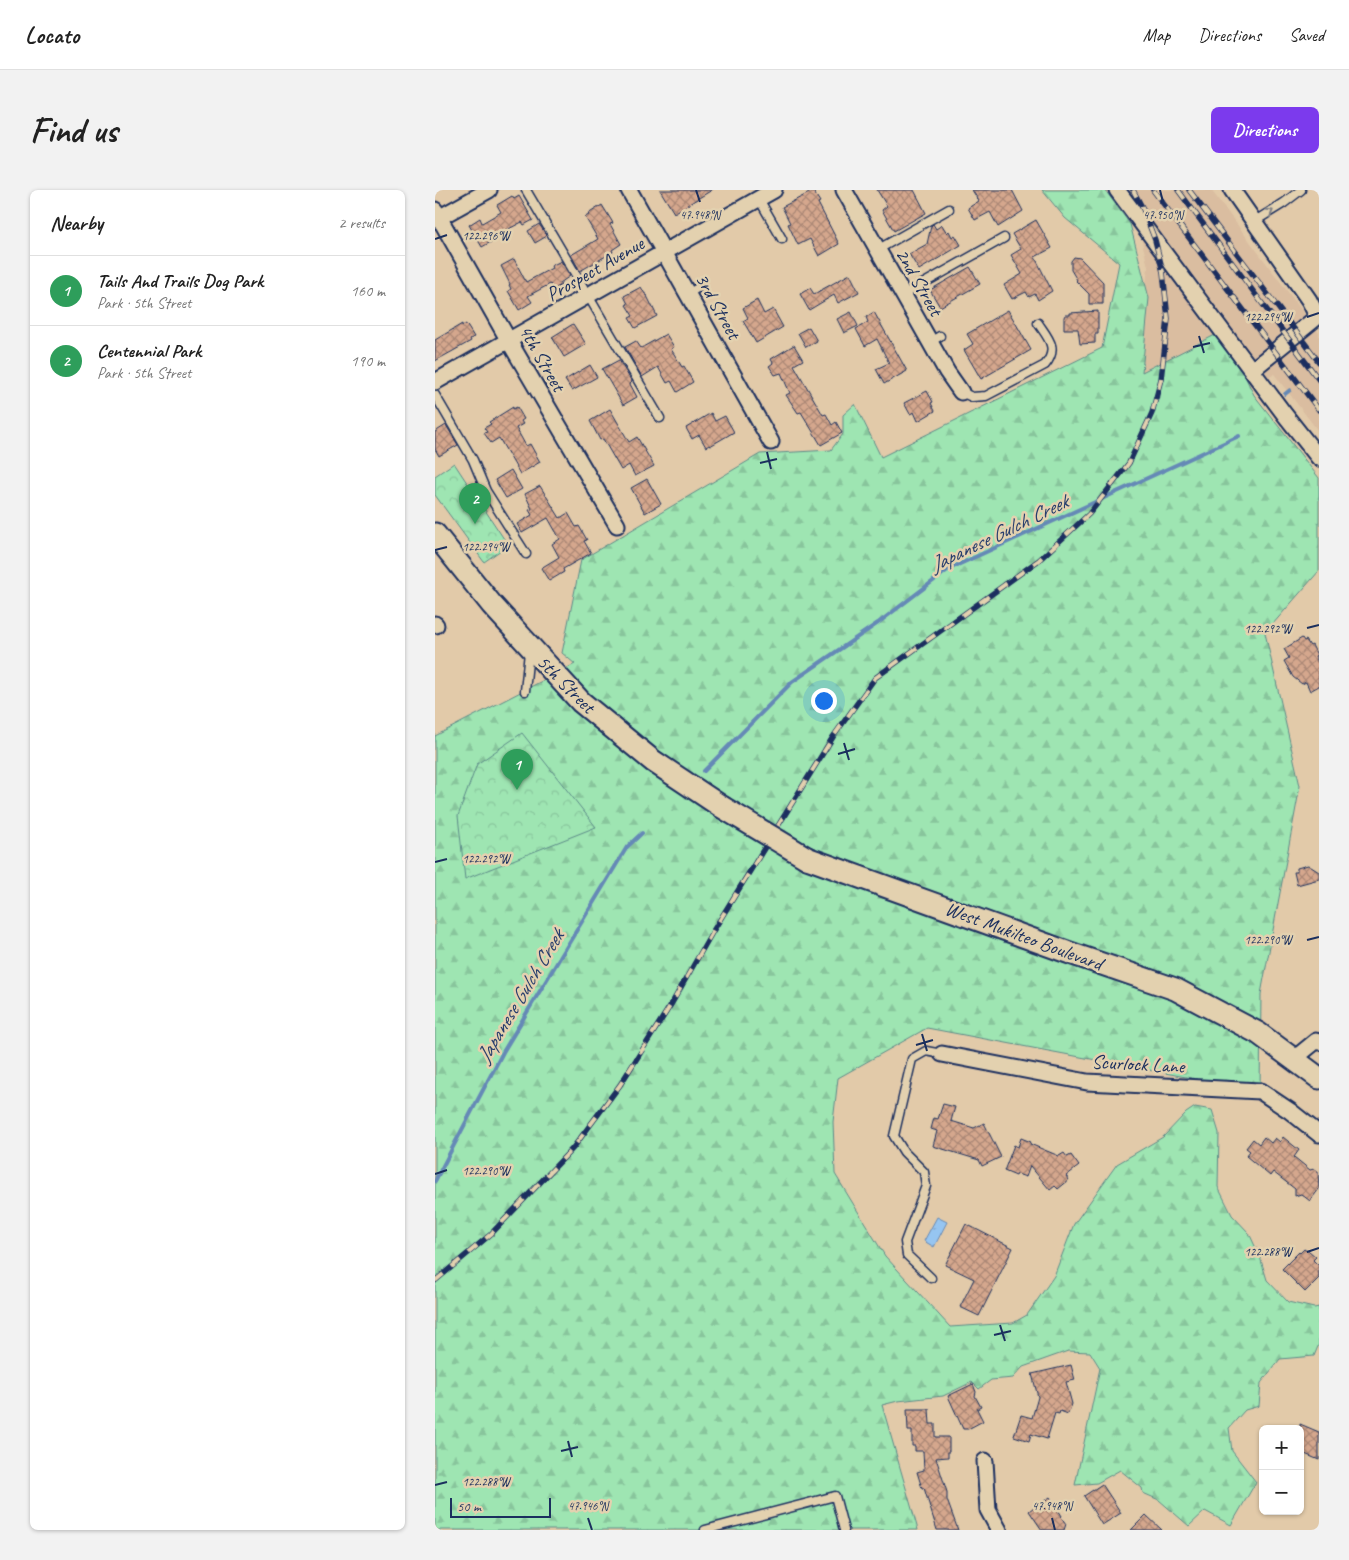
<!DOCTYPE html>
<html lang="en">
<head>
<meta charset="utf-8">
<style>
	body { margin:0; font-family:Caveat,sans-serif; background:#f2f2f2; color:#222 }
	.controls { position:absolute; right:15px; bottom:15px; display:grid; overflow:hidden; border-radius:8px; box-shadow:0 1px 4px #0004 }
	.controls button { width:45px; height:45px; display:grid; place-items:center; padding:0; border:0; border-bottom:1px solid #e0e0e0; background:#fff; color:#222; font:25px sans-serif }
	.scale { position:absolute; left:15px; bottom:12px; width:101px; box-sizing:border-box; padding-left:5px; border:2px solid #1b2f5e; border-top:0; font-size:14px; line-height:18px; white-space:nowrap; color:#1b2f5e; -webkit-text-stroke:4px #e3d1af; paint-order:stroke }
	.you { position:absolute; left:388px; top:510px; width:18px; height:18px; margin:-12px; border:4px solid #fff; border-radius:50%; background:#1a73e8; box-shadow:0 0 0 8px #1a73e833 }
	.badge { display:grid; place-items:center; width:32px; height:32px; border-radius:50%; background:#7c3aed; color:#fff; font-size:16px; font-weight:700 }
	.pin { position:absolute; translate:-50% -41px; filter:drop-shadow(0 1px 2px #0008) }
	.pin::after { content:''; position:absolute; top:26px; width:18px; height:15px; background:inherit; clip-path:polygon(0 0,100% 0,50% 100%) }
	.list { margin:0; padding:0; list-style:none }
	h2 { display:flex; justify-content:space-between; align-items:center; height:65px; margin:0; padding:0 20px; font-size:21px }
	h2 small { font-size:16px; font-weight:400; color:#767676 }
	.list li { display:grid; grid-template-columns:32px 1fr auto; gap:15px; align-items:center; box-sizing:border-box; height:70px; padding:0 20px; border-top:1px solid #e0e0e0 }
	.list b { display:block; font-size:19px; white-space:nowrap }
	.list p { margin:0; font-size:16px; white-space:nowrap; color:#767676 }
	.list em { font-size:16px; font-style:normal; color:#767676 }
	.map { position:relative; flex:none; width:884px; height:1340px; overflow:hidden; border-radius:8px }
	header { display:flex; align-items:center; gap:30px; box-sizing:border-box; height:70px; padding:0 25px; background:#fff; border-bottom:1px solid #e0e0e0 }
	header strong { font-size:24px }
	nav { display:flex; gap:28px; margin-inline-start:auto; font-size:18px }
	.intro { display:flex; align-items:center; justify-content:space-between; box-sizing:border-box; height:120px; padding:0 30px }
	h1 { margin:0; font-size:35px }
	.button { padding:12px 22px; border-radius:8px; background:#7c3aed; color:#fff; font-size:18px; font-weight:700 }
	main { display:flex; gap:30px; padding:0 30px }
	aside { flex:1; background:#fff; border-radius:8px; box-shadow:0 1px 4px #0004 }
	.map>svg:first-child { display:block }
</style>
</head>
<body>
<header>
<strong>Locato</strong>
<nav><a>Map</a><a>Directions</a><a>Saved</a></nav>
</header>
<div class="intro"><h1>Find us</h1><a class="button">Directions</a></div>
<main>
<aside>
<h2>Nearby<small>2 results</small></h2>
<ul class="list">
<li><span class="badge" style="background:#2e9e5b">1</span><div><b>Tails And Trails Dog Park</b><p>Park · 5th Street</p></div><em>160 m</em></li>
<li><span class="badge" style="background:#2e9e5b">2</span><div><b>Centennial Park</b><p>Park · 5th Street</p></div><em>190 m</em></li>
</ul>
</aside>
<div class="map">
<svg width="884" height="1340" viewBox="0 0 884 1340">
	<defs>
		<pattern id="forest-firs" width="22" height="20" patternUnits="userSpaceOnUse" patternTransform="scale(1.25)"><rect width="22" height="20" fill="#9ee5b2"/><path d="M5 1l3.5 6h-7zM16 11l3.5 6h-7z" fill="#88c59c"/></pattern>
		<pattern id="park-crowns" width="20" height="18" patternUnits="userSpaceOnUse" patternTransform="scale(1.25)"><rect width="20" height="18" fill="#9ee5b2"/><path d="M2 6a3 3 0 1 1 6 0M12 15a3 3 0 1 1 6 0" fill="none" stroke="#88c59c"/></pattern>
		<pattern id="water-ripples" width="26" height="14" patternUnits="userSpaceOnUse" patternTransform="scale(1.25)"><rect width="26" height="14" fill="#96c5f1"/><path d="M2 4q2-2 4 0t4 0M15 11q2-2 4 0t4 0" fill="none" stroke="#7aa0c6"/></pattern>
		<pattern id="building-cross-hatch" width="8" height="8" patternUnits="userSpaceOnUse" patternTransform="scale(1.25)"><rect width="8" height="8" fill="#d5a78d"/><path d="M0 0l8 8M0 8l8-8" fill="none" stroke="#ac8876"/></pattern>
	</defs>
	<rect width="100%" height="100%" fill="#e2caa9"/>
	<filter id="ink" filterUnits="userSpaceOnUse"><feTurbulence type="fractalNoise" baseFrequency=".02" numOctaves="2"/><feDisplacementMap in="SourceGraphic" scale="10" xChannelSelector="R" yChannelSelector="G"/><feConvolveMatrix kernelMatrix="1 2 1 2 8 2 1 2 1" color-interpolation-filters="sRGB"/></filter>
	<g filter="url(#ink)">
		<polygon fill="#dabda0" points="686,0 776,0 884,143 884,242 839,184 779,229 700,191 713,77 699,17"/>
		<polygon fill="url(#forest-firs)" stroke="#5c8a88" points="607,0 670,0 695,34 714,108 707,182 788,141 819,205 884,288 884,381 830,443 865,596 826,804 825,901 492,838 403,888 398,932 400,984 450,1066 515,1137 578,1133 592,1125 619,1086 639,1034 682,974 728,947 751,923 760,917 777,920 784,943 783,997 797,1025 814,1043 825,1067 832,1090 853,1112 879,1118 884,1117 884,1154 879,1166 845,1169 826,1193 824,1216 810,1220 794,1238 797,1261 821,1292 796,1335 770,1321 754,1336 724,1310 708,1303 707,1298 685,1280 662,1293 640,1295 665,1178 655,1162 633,1161 588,1177 578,1188 556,1190 544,1199 537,1192 508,1206 463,1211 447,1215 483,1340 0,1340 0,546 140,474 127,463 146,370 325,264 396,260 408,244 408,225 420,214 446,267 667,158 684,73 630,28"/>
		<g fill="url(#park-crowns)" stroke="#5c8a88">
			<polygon points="19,273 73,355 49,372 0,305 0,286"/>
			<polygon points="87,543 161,637 30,689 23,626 42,574"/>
		</g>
		<polygon fill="url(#water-ripples)" stroke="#6589b6" points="502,1027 512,1032 499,1057 489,1051"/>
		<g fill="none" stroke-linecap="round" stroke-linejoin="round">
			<g stroke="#6589b6" stroke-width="4">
				<polyline points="850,204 855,200"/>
				<polyline points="269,581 357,492 443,433 514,379 804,246"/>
				<polyline points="0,991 68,862 192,657 207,643"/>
			</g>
		</g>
		<g fill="url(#building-cross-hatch)" stroke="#1b2f5e">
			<polygon points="225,0 277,0 239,23"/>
			<polygon points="442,0 479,0 491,23 459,41 447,20 452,16"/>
			<polygon points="537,0 577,0 588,21 563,37 555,22 540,30 533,18 544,11"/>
			<polygon points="378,1 385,12 383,13 404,54 384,66 375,49 363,55 353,34 355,33 347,17"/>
			<polygon points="77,6 79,9 84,6 98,30 89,35 87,32 66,43 68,45 47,57 34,35 45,28 47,33 66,22 62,15"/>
			<polygon points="167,15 178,33 175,34 186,54 177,60 178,62 145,81 136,65 163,49 150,27 154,25 153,24"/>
			<polygon points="601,30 617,58 600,67 617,101 603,110 600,104 594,107 591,102 577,109 569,95 587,84 576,65 586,59 577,44"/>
			<polygon points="104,34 112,46 100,53 93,41"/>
			<polygon points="498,34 501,39 507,35 512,43 514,41 517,47 520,45 526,55 484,80 474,64 492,54 496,36"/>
			<polygon points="639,67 645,68 668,92 668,114 654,114 654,104 641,91 642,90 636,80 636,71"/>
			<polygon points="79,69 91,92 117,78 116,76 126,71 135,86 125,93 126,95 118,100 115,94 93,106 97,112 84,120 73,101 76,99 74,95 75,94 66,76"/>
			<polygon points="535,77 545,94 505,117 495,100"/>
			<polygon points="415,84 424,102 403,113 399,105 374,120 365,104 375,98 379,104"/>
			<polygon points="206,97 210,104 211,104 222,126 200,138 194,128 198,126 191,115 193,114 189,106"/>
			<polygon points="322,110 329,124 338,119 348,137 321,153 308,131 313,128 308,118"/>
			<polygon points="573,120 596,160 546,189 529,160 538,154 532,144"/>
			<polygon points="663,121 663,144 660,144 660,153 645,154 643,139 629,139 629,127 630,125 635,125 635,123"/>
			<polygon points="416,122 423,136 409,143 402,129"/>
			<polygon points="439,122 472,181 449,194 441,179 454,173 442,149 430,156 421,139 433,132 431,127"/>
			<polygon points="27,134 27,136 31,134 39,147 35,149 36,151 0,171 0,150"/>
			<polygon points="138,134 151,154 129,167 117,147"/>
			<polygon points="374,137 382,151 371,157 363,143"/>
			<polygon points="231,144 239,157 236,159 247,177 249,176 258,192 242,202 236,191 232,193 223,177 207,187 190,157 201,151 206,158"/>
			<polygon points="359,155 368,170 359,175 388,225 391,224 397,235 401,232 407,243 386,255 366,222 363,223 351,205 355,203 346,183 340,185 334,176 338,173 336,169"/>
			<polygon points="184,170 197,192 195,194 202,207 188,215 167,179"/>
			<polygon points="155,175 162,187 137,201 130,190"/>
			<polygon points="492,201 498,212 496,213 500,221 483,231 479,222 475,224 469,213"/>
			<polygon points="78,217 78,219 82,217 89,229 86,231 88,234 81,238 91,256 95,254 105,272 85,284 64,248 56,253 49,243 52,242 49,238 56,234 54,232"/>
			<polygon points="175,219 194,252 202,247 219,276 200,286 194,275 186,280 168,249 165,250 155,231"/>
			<polygon points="276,223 280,231 290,226 299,242 275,256 274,255 271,257 264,245 257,249 251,238"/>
			<polygon points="11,235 23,255 4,266 0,259 0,242"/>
			<polygon points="76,280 87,299 71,308 60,290"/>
			<polygon points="212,289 226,314 210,323 196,298"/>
			<polygon points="105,296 125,328 133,323 141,337 144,336 152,350 149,351 156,363 128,379 129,382 114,391 106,378 124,367 117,354 125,349 113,328 87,343 82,334 97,325 94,320 97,319 90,304"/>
			<polygon points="867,448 869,451 871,450 875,456 877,455 882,465 880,466 884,474 884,496 875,501 871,492 867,494 858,487 849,471 854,468 849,459"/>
			<polygon points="873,675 884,682 884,689 862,695 859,682 862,682 862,678"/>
			<polygon points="508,914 520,917 516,931 539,938 549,933 566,967 547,976 544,970 498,956 502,941 496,939 499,928 503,929"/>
			<polygon points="829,947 836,953 840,948 845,952 848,947 864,960 859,967 875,980 879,979 883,982 884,999 875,1011 866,1004 860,1006 860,999 838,982 835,986 811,966 815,961 811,958 818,949 824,954"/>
			<polygon points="586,948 596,952 595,954 624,966 629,963 632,967 636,965 644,976 631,986 634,990 623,999 620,996 615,1000 595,976 591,987 582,984 581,986 569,981 579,955 583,957"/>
			<polygon points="531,1034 578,1058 544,1126 525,1117 539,1089 510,1075"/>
			<polygon points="869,1059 872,1061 873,1060 881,1067 878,1070 884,1076 884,1088 870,1102 847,1079 864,1062 865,1063"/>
			<polygon points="636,1175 640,1190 631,1192 637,1214 633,1224 625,1221 624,1224 620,1223 612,1249 596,1244 594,1251 579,1246 586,1225 597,1228 603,1207 597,1184"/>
			<polygon points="538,1194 541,1202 540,1206 546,1217 542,1219 548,1231 533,1239 528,1239 513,1206"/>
			<polygon points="472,1219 494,1219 495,1234 500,1234 500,1247 514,1247 514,1261 513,1261 513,1267 501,1268 512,1302 512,1310 523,1340 502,1340 489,1298 487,1298 482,1282 489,1280 488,1261 480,1261 480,1256 477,1256 477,1241 473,1241"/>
			<polygon points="865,1234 884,1242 884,1270 865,1262"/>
			<polygon points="667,1294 686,1323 667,1335 649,1306"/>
			<polygon points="615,1307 627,1326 626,1327 631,1334 629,1340 607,1340 594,1321 599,1317 600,1313 605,1314"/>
			<polygon points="711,1325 727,1340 696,1340"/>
		</g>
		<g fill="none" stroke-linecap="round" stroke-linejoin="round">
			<g stroke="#1b2f5e" stroke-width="11">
				<g id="lane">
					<polyline points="91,0 225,228"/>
					<polyline points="324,9 347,49"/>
					<polyline points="820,31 849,13 866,0"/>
					<polyline points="442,60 514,19"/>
					<polyline points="253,104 267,95"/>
					<polyline points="468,105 569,48"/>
					<polyline points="495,152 505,146"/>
					<path d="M526,202L537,207L551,206L610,175C624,158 613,148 603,133"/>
					<polyline points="0,205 38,270 51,301 91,364"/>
					<polyline points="90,501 94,462"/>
					<polyline points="496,1088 472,1065 470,1052 491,996 489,982 469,962 459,946 477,869 491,861 507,864"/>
					<polyline points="270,1340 400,1306 409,1340"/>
				</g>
			</g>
			<g stroke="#1b2f5e" stroke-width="19">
				<g id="street">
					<polyline points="194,0 336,252"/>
					<polyline points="409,0 512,182 526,202"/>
					<polyline points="682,0 850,225 884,268"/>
					<polyline points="797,0 874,110 880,122 881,128 817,180"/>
					<polyline points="0,20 74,151 182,335"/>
					<polyline points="0,30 54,0"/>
					<polyline points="0,192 339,0"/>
					<polyline points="0,434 1,435"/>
					<polyline points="507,864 652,892 825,901 855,921 884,944"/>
					<polyline points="859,869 881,851 884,852"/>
					<polyline points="550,1271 553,1320 564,1340"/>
				</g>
			</g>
			<g stroke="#1b2f5e" stroke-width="25">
				<g id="secondary">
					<polyline points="0,344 57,415 146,512 218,571 287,617"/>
					<polyline points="372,668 632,762 740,799 823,843 884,888"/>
				</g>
			</g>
			<use href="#lane" stroke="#e3d1af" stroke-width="8"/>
			<use href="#street" stroke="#e3d1af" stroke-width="15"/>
			<use href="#secondary" stroke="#e3d1af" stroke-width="21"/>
			<g stroke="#1b2f5e" stroke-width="5.5">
				<g id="rail">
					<polyline points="718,0 884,220"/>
					<polyline points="743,0 884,190"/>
					<polyline points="754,0 884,172"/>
					<polyline points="0,1091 56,1044 138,958 185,895 237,813 278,741 398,547 440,488 604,370 654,324 694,273 717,223 726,189 733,129 728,82 720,50 708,19 698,0"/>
				</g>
			</g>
			<use href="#rail" stroke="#e3d1af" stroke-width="4" stroke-dasharray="11" stroke-linecap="butt"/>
			<g stroke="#1b2f5e" stroke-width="25" stroke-linecap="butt">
				<polyline id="secondary-bridge" points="287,617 372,668"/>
			</g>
			<use href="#secondary-bridge" stroke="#e3d1af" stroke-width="21"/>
		</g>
		<defs><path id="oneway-chevron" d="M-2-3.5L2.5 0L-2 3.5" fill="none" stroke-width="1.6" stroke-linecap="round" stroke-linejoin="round" transform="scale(1.25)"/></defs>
		<use stroke="#7f8086" href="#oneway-chevron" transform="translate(835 22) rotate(-31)"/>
	</g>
	<path fill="none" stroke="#1b2f5e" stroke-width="2" d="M261,0L265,12M725,0L728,12M0,49L12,45M872,127L884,123M764,146L769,163M758,157L775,153M332,262L336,279M325,273L342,269M0,360L12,357M872,438L884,435M409,553L414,570M403,564L420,559M0,672L12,669M872,750L884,747M487,844L492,861M481,855L498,850M0,984L12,980M872,1062L884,1058M565,1135L570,1151M559,1145L576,1141M133,1251L137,1267M126,1261L143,1257M0,1295L12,1292M153,1328L157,1340M617,1328L620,1340"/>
	<g text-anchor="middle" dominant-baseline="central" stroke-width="5" stroke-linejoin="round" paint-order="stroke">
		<g font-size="20" fill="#1b2f5e" stroke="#e3d1af">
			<text transform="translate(160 79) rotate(-30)">Prospect Avenue</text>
			<text transform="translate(484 92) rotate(60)">2nd Street</text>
			<text transform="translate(283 116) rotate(61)">3rd Street</text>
			<text transform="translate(107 168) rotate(60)">4th Street</text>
			<text transform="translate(131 494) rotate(45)">5th Street</text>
			<text transform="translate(589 746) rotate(20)">West Mukilteo Boulevard</text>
			<text transform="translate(703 874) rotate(3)">Scurlock Lane</text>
		</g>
		<g font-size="21" font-style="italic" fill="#273e6d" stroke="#e3d1af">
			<text transform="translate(564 343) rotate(-26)">Japanese Gulch Creek</text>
			<text transform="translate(85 806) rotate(-59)">Japanese Gulch Creek</text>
		</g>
	</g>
	<g font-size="12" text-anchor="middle" fill="#1b2f5e" stroke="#e3d1af" stroke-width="5" stroke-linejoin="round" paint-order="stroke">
		<text x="265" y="29">47.948°N</text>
		<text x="728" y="29">47.950°N</text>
		<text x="51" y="50">122.296°W</text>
		<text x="833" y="131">122.294°W</text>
		<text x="51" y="361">122.294°W</text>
		<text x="833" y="443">122.292°W</text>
		<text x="51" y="673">122.292°W</text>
		<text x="833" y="754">122.290°W</text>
		<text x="51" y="985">122.290°W</text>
		<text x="833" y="1066">122.288°W</text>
		<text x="51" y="1296">122.288°W</text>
		<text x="153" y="1320">47.946°N</text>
		<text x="617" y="1320">47.948°N</text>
	</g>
</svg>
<div class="controls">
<button>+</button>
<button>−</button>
</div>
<div class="scale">50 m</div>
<div class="you"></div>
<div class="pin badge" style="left:82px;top:600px;background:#2e9e5b">1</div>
<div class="pin badge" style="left:40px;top:334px;background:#2e9e5b">2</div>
</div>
</main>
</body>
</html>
